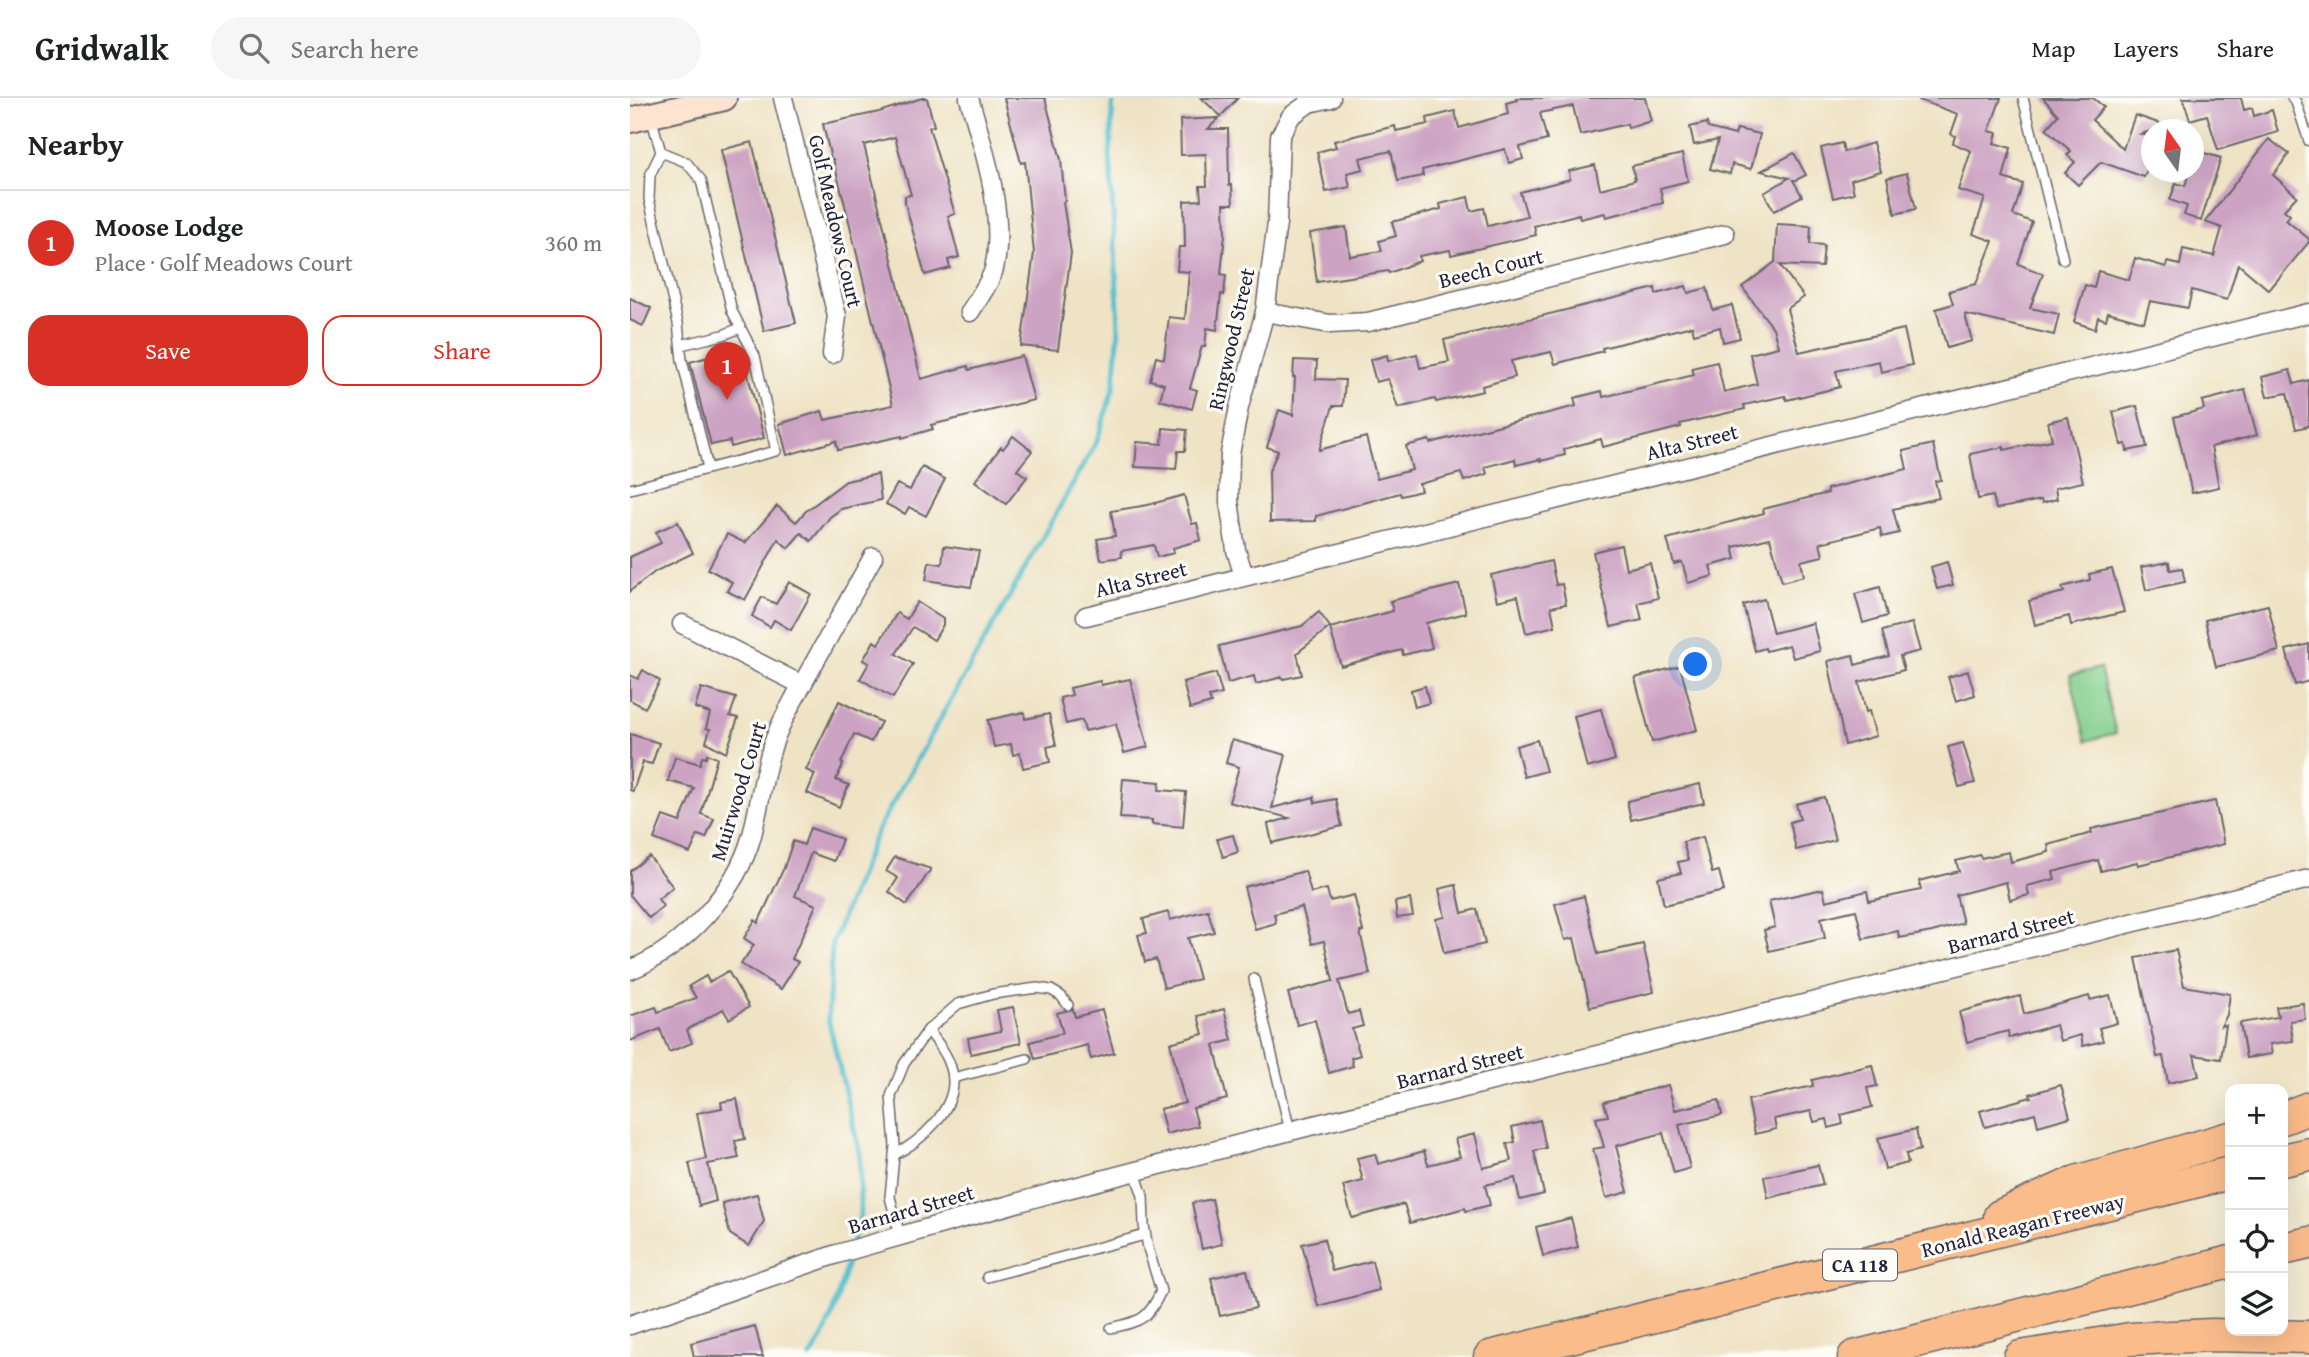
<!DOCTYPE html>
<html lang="en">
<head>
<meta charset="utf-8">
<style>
	body { margin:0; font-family:"Gentium Book Plus",serif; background:#f6f6f6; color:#202124 }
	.controls { position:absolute; right:21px; bottom:21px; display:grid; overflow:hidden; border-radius:14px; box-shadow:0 7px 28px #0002 }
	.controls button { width:63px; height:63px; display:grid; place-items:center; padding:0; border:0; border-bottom:2px solid #e0e0e0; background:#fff; color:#202124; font:35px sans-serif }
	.compass { position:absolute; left:1511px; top:21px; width:63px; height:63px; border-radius:50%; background:#fff; box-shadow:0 7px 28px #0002; rotate:346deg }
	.you { position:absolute; left:1066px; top:567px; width:24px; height:24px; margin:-18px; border:5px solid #fff; border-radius:50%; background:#1a73e8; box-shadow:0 0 0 10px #1a73e833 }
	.badge { display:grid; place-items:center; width:46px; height:46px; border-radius:50%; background:#d93025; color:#fff; font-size:23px; font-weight:700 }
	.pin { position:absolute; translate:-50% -58px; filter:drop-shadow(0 2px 4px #0008) }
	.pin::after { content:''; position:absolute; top:37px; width:24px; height:21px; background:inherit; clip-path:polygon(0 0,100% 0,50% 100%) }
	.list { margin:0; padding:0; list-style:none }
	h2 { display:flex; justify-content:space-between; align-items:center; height:91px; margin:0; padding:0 28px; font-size:30px }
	h2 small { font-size:23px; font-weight:400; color:#757577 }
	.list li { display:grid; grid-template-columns:46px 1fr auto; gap:21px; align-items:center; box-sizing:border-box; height:105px; padding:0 28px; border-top:2px solid #e0e0e0 }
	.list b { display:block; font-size:26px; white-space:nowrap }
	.list p { margin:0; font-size:23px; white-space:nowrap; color:#757577 }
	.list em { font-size:23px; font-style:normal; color:#757577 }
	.actions { display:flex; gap:14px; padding:21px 28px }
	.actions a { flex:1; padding:16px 0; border:2px solid #d93025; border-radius:21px; text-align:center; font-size:24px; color:#d93025 }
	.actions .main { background:#d93025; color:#fff }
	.icon { flex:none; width:38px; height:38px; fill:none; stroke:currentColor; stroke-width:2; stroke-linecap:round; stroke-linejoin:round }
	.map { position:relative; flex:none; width:1679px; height:1259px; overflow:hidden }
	header { display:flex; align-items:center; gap:42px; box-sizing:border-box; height:98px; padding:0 35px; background:#fff; border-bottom:2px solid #e0e0e0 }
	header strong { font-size:33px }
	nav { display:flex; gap:38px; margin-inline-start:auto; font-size:24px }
	.search { width:490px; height:63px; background:#f6f6f6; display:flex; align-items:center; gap:18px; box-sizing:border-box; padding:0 24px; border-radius:38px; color:#757577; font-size:26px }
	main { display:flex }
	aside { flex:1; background:#fff }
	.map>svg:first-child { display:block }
</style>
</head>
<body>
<header>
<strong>Gridwalk</strong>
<div class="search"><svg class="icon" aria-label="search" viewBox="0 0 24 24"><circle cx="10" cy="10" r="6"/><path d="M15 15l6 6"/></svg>Search here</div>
<nav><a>Map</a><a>Layers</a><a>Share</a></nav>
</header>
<main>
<aside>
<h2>Nearby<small></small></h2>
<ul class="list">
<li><span class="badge">1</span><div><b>Moose Lodge</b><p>Place · Golf Meadows Court</p></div><em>360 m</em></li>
</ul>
<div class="actions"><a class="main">Save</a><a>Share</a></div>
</aside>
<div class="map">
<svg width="1679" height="1259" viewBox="0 0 1679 1259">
	<rect width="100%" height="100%" fill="#fdfcf7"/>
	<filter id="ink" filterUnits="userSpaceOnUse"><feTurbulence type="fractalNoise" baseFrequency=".0143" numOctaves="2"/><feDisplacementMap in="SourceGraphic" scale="14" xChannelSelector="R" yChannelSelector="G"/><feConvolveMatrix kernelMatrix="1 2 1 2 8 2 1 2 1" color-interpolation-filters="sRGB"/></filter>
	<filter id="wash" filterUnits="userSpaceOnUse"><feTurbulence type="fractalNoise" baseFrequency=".00686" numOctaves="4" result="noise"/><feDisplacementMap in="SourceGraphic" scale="28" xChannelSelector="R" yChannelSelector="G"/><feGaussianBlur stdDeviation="1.57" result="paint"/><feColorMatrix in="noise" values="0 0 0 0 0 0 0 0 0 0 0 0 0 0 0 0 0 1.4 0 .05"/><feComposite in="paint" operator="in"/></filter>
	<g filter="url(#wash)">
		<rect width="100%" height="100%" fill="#efe3c5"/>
		<polygon fill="#84cf8d" stroke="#537864" stroke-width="2" points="1470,570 1486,635 1456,643 1440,577"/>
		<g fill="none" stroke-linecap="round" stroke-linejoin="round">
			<g stroke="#53bfcd" stroke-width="5">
				<polyline points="222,1147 230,1117 230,1057 198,920 202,845 247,733 467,343 484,288 489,230 480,57 483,0"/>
				<path d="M180,1259C202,1232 210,1190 219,1157"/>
			</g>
		</g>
		<g id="blocks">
			<g fill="#cca3c3">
				<polygon points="292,0 297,0 304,28 299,29 325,116 318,118 329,159 318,162 320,170 295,177 275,105 275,98 281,97 265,39 234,47 291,281 338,268 339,272 392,258 404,302 301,327 303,331 272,340 272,338 208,352 206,343 157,357 149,326 192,313 195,322 263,307 216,111 203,61 201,61 193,26 249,14"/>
				<polygon points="374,0 415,0 431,62 435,103 433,104 441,155 428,252 391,248 404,155 395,64 391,65"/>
				<polygon points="571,0 608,0 591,18"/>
				<polygon points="886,0 1015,0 1021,23 998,30 997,26 950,37 943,8 910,15 917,42 890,49 893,61 879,65 875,51 792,72 793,78 768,83 761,53 730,60 733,71 717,75 720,89 696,94 687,54 706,49 704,43 765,28 766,33 798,26 797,20 825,13 829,30 878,16 876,5 887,2"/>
				<polygon points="1289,0 1371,0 1359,33 1367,35 1364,45 1381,50 1373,80 1393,86 1383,117 1402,124 1388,166 1413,176 1400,210 1429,216 1424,237 1335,216 1342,243 1317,250 1306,211 1323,206 1319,193 1346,186 1363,143 1343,136 1355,100 1328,92 1341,53 1323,45 1325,38 1321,36 1328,16 1289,2"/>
				<polygon points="1413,0 1463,0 1474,9 1462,22 1493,51 1505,17 1537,28 1511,36 1522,39 1522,59 1514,79 1471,64 1448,87 1435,75 1445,64 1437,57 1441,53 1416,31 1428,17"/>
				<polygon points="1553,0 1611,0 1614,12 1622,10 1624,18 1642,12 1648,34 1588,52 1577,17 1560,22"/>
				<polygon points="589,20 578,31 598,31 599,87 602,87 603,106 594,106 595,136 591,176 596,177 594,197 591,196 587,232 577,230 575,248 572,248 560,290 567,292 562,311 530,302 534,286 520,282 526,259 534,261 539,219 555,221 559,174 547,173 549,149 555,149 554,103 571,102 570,88 577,88 576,56 551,57 550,22"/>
				<polygon points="1077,25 1078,30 1105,37 1107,31 1130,36 1121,71 1102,66 1100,76 1080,71 1088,42 1064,47 1060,29"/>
				<polygon points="1639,41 1659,56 1643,77 1667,98 1654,112 1660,117 1656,122 1679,141 1679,144 1639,192 1608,166 1597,202 1562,192 1558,210 1520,203 1514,224 1478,214 1476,222 1468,219 1465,231 1444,224 1455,187 1464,190 1468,173 1499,182 1505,160 1536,169 1537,164 1550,167 1553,151 1584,158 1592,130 1575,124"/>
				<polygon points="122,44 166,225 134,233 91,52"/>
				<polygon points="1212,45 1214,54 1243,45 1251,73 1221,82 1224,95 1203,100 1191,50"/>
				<polygon points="1564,52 1591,60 1571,123 1554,117 1557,108 1540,102 1546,85 1555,88 1559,74 1564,74"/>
				<polygon points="1164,55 1176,77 1166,82 1163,82 1172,98 1144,113 1134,95 1159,80 1131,73"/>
				<polygon points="1052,56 1058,83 1030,90 1033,105 976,119 975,115 950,121 949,116 904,128 906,137 821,157 820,152 789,158 790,163 759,175 758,173 687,184 680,135 716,129 720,158 752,153 749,143 766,138 762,124 811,111 810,106 838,99 841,113 854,110 858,128 897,118 890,94 940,81 939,73 965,67 970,91 1005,82 1002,68"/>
				<polygon points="1277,75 1286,111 1265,116 1257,80"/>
				<polygon points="1147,126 1181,128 1180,146 1194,147 1192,169 1150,167 1174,199 1157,211 1169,254 1274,231 1282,267 1251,274 1249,263 1206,273 1210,289 1157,302 1155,298 1114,307 1115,311 1050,326 1051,329 973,349 971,341 934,351 935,357 911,363 911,361 886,367 885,361 855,369 857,376 834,383 831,375 789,386 791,393 771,398 770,395 686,418 686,423 640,424 639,373 648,353 637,349 649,312 663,317 665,279 663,279 664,262 687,263 686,281 715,282 713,308 703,308 689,352 736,339 747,381 782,372 776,348 799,342 800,345 946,308 944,300 972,293 973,299 1064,277 1062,270 1087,264 1094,294 1127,286 1120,256 1148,249 1143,230 1112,189 1145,164"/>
				<polygon points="1056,188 1058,195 1077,190 1083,212 1102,207 1110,240 1093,244 1090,229 1064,236 1062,228 972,250 973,253 925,266 921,254 881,263 885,279 852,288 853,293 806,304 805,301 768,310 758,281 746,284 740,262 757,257 758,263 787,256 790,270 819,264 814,242 1025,190 1026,196"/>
				<polygon points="0,200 21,210 13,228 0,222"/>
				<polygon points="111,250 134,340 101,349 100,343 81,347 60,264"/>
				<polygon points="1660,272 1664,286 1679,282 1679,328 1666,331 1657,295 1637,299 1632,279"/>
				<polygon points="1615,292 1627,337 1581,349 1589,389 1562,395 1544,319 1574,311 1572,303"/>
				<polygon points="1507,308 1517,349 1497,353 1496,346 1491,347 1483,314"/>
				<polygon points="1438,319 1453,384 1425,390 1427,401 1412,405 1411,402 1366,411 1363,398 1348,401 1340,356 1374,349 1374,352 1422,342 1418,324"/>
				<polygon points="533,330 557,332 555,353 548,353 546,371 505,369 507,344 532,346"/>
				<polygon points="383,338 402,353 387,372 397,379 376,406 345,383 371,349 373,351"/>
				<polygon points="1303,346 1311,382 1305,383 1309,400 1263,411 1269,435 1252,439 1250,430 1190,445 1193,458 1171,463 1174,478 1152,484 1140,440 1103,449 1106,461 1080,468 1083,478 1058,485 1052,464 1044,466 1037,441 1134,415 1133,411 1198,395 1197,391 1277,371 1273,353"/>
				<polygon points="292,369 315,381 296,418 279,409 275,416 256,406 267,386 280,392"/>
				<polygon points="248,376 251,402 211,411 200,419 181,443 171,435 158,450 148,441 115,502 97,493 102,484 78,471 97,436 115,445 147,408 166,424 176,413 216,383"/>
				<polygon points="554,397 562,426 567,425 571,442 543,450 544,455 527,459 524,447 491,453 492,459 471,462 467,441 485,438 481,413 518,407"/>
				<polygon points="48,424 63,455 26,473 0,493 0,459 31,445 26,434"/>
				<polygon points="991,447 996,471 1020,465 1028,500 1008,505 1012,522 981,529 963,454"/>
				<polygon points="314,448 349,453 341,489 296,482 299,464 312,466"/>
				<polygon points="921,463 926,487 932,486 936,506 921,509 925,528 896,535 888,498 867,503 861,477"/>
				<polygon points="1317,464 1323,487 1307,491 1301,469"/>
				<polygon points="1539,464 1540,472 1552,470 1555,484 1516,492 1511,469"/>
				<polygon points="1482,471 1494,514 1441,527 1439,518 1405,527 1399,503 1434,494 1432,489 1460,482 1459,476"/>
				<polygon points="159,484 181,496 161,532 144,522 140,529 122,518 132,499 146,506"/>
				<polygon points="829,486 836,515 796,525 802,550 773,557 772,552 711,568 700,530 763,513 760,503"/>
				<polygon points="1250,489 1257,518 1233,525 1225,496"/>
				<polygon points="1134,501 1143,535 1183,525 1190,553 1163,560 1159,547 1136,553 1135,550 1125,553 1113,507"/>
				<polygon points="287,504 313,521 313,527 304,542 283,529 266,556 283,566 263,600 230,581 239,565 233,562 244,543 248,546 267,515 277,521"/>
				<polygon points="1638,507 1649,553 1586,569 1575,522"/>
				<polygon points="689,514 700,529 667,555 672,577 653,581 652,579 626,586 624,578 598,585 589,548 672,528"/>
				<polygon points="1282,525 1290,553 1270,558 1274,572 1229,584 1236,614 1239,613 1246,638 1215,647 1198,563 1223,557 1225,567 1259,558 1252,533"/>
				<polygon points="1679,546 1679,583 1665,587 1656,552"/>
				<polygon points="1050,568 1067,632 1022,644 1005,580"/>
				<polygon points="13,572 30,583 15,610 0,602 0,577 8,581"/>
				<polygon points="1338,573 1345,597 1326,603 1318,579"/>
				<polygon points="586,575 592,596 579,599 581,605 560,611 553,584"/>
				<polygon points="500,581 518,649 494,655 486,626 455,633 452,622 436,626 430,600 442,597 440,590 470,583 471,587"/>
				<polygon points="795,588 799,605 785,609 781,592"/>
				<polygon points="71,590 106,600 100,618 108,620 96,655 76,644 80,631 76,630 80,615 65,610"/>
				<polygon points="209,603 251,624 241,644 224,636 211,665 213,666 206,682 219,687 209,709 177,695 185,676 176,672"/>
				<polygon points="971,611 985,662 957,670 944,618"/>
				<polygon points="394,614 395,621 419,616 426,647 417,649 420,664 393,670 390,655 383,657 381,646 364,649 358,622"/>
				<polygon points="0,636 29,645 22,666 13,664 3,693 0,692"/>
				<polygon points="602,642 656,657 642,710 684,699 685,705 706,701 712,728 642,745 638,726 659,720 599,704 609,669 596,665"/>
				<polygon points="907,642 916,673 894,679 886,648"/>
				<polygon points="1333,645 1345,685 1329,689 1318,649"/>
				<polygon points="77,656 87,660 71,716 84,721 76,740 68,737 60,755 24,741 33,718 50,724 64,690 38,683 45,659 70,666 72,659 76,660"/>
				<polygon points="493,681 530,684 529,692 556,694 553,729 522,726 522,722 490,720"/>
				<polygon points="1070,686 1074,705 1001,722 997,703"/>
				<polygon points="1194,699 1205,742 1166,752 1160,724 1170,721 1166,706"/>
				<polygon points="1585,703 1594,746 1508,767 1507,764 1471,773 1468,762 1423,774 1425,781 1397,788 1399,797 1380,802 1376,784 1326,797 1333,825 1302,834 1269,840 1268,833 1233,841 1226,812 1191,820 1195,840 1139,853 1134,832 1145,829 1139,803 1193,791 1196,803 1237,793 1239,803 1291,792 1289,783 1329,773 1326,763 1350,757 1351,760 1379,754 1381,764 1419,754 1418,747 1462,735 1461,731"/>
				<polygon points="180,730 212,741 204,763 181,755 165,798 186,807 162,861 168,864 151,891 111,866 124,847 114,840 125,822 128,825 154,770 163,743 174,747"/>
				<polygon points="603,737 608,754 593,759 587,741"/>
				<polygon points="1073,739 1082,775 1089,773 1094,793 1034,807 1028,780 1051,775 1048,764 1058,762 1053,744"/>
				<polygon points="19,758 43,789 28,801 33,808 19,820 0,797 0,773"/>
				<polygon points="265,759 301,771 277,807 259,794 268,780 256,773"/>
				<polygon points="675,773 681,795 697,791 700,803 724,797 733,833 730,834 740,876 709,883 718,916 729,913 733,928 722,931 730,957 721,960 723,968 699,975 685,922 667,927 658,895 703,883 694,843 682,846 672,809 644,816 646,825 625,831 614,789"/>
				<polygon points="826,787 832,815 847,811 855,846 814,855 806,821 815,819 809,791"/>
				<polygon points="954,798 968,856 1013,846 1024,894 960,909 944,840 935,842 925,806"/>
				<polygon points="780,801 783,818 767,820 765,804"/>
				<polygon points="578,812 584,834 558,840 569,881 534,890 526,861 515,864 508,837 517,835 513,821 538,814 540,822"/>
				<polygon points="1546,852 1554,888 1600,896 1597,917 1591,928 1596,927 1591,961 1564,957 1569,978 1538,985 1533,958 1527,959 1506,860"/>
				<polygon points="98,873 119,909 99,921 93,911 57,932 62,945 39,954 30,931 0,943 0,918 26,909 28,914 66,900 59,888 76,878 79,884"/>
				<polygon points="1480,897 1487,925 1469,930 1473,943 1453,948 1451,937 1430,943 1426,927 1379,940 1378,933 1337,944 1329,914 1390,898 1394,916 1459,898 1460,902"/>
				<polygon points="1673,905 1675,921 1660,923 1663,943 1640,946 1642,956 1616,960 1610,925 1648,919 1646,909"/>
				<polygon points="383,909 391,945 341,956 338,940 371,933 367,912"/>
				<polygon points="443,911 445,919 472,912 484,955 461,961 457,947 405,961 400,944 433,935 427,915"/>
				<polygon points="594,911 602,942 584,947 597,1001 563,1010 568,1028 536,1036 530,1011 555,1005 540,945 573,936 568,918"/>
				<polygon points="1242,967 1247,988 1237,990 1242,1009 1211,1017 1213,1026 1199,1030 1197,1021 1184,1024 1181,1013 1144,1021 1146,1031 1125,1036 1118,1002 1183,988 1182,982"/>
				<polygon points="1038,987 1045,1012 1089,1002 1092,1017 1049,1027 1060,1070 1044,1075 1033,1035 986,1048 998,1094 976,1100 963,1051 974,1049 966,1020 978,1018 974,1004"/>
				<polygon points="1431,987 1440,1019 1408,1028 1405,1015 1355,1029 1350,1013 1401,999 1400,996"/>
				<polygon points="107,1001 115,1041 105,1043 109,1060 78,1066 86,1103 69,1108 59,1065 76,1061 67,1015 92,1010 91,1004"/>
				<polygon points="910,1022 916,1050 904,1053 914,1096 890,1102 885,1080 855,1087 860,1107 836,1113 835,1110 780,1125 774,1106 722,1120 713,1088 733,1083 727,1060 745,1056 748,1066 794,1053 798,1067 830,1059 825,1041 845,1036 853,1070 881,1063 877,1046 885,1044 882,1029"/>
				<polygon points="1286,1031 1290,1052 1276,1056 1278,1065 1255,1071 1248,1040"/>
				<polygon points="1188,1067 1193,1087 1138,1100 1134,1079"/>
				<polygon points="127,1096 134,1123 119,1148 100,1136 92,1105"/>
				<polygon points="582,1101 592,1146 572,1151 562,1105"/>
				<polygon points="941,1120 948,1149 913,1158 906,1129"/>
				<polygon points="694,1141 702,1173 742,1163 749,1192 688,1208 672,1146"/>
				<polygon points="617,1172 626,1210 590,1218 581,1180"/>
				<polygon points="125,1228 133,1259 64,1259 61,1245"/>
			</g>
		</g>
	</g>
	<g filter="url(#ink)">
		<use href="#blocks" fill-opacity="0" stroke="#6a666b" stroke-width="2"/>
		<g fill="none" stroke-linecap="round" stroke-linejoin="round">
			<g stroke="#6a666b" stroke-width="12">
				<g id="service">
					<polyline points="1393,0 1433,161"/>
					<polyline points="1662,0 1666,4 1679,43"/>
					<polyline points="21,19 31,54 20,77 19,101 48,225 52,262 78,370"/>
					<polyline points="51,247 93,237 110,230"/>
					<polyline points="0,391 146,353 125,258 102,213 71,82 56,64 31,54"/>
					<polyline points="624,881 660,1033"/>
					<polyline points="323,980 397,961"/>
					<path d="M264,1057C290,1044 325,1013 323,981C322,962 309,946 298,932"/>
					<polyline points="270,1138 260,1099 265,1048 261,998 274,966 298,932 328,906 363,896 407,890 421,892 431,898 438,907"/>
					<polyline points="357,1179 515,1137"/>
					<path d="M481,1230C511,1223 518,1222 531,1193L518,1150L514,1127L513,1098L505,1074"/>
				</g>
			</g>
			<g stroke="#6a666b" stroke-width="21">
				<g id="minor">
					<polyline points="153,0 207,218 202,256"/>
					<path d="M339,0C354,51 376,118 364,171C360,185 348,201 340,214"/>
					<polyline points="635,214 700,226 738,224 1095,136"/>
					<polyline points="614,478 606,452 599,403 600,356 609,309 635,214 647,125 650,38 661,18 679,5 701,0"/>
					<polyline points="456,518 1679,215"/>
					<polyline points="52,526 172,587"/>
					<path d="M0,872C54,850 107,793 122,737C131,703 134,666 148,633C158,610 171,589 183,567C203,531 223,495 243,459"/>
					<polyline points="0,1227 207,1156 418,1096 660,1033 1679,781"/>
				</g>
			</g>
			<g stroke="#6a666b" stroke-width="28">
				<polyline id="secondary" points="0,22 94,0"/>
			</g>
			<g stroke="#6a666b" stroke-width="35">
				<g id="motorway">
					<polyline points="1653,1020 1679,1010"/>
					<polyline points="1653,1062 1679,1056"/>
					<polyline points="1370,1118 1446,1084 1600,1040"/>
					<polyline points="1653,1151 1679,1145"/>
					<polyline points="860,1259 1600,1075"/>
					<polyline points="1224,1259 1600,1164"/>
					<polyline points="1390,1259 1500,1241 1582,1237 1679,1239"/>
				</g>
			</g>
			<use href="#service" stroke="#fff" stroke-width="9"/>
			<use href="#minor" stroke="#fff" stroke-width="18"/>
			<use href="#secondary" stroke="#fde4d1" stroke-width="24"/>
			<use href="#motorway" stroke="#fabc8b" stroke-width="32"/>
		</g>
	</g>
	<g text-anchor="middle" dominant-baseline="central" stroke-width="6" stroke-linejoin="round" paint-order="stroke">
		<rect fill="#fdfcf7" stroke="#646373" stroke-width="2" x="1193" y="1151.5" width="74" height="31" rx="5"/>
		<g font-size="19" font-weight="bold" fill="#22223b">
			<text x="1230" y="1167">CA 118</text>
		</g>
		<g font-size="21" fill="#22223b" stroke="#fdfcf7">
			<text transform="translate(206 123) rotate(77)">Golf Meadows Court</text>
			<text transform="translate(861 170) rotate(-14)">Beech Court</text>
			<text transform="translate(601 241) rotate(-77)">Ringwood Street</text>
			<text transform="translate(1062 344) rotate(-14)">Alta Street</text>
			<text transform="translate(511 481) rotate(-14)">Alta Street</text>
			<text transform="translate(108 693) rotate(-73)">Muirwood Court</text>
			<text transform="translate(1381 833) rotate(-14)">Barnard Street</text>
			<text transform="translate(830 968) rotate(-14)">Barnard Street</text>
			<text transform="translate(281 1111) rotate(-16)">Barnard Street</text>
			<text transform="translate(1393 1127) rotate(-14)">Ronald Reagan Freeway</text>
		</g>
	</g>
</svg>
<div class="controls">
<button>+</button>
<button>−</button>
<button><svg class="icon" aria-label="locate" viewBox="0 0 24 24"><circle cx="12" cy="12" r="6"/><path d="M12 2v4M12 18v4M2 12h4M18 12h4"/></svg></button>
<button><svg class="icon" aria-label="layers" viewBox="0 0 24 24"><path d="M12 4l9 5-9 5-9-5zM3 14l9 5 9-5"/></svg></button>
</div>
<svg class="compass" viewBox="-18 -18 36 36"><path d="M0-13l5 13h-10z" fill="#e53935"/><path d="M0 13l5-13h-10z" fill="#757577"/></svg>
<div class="you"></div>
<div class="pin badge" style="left:97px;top:302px">1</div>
</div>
</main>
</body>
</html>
